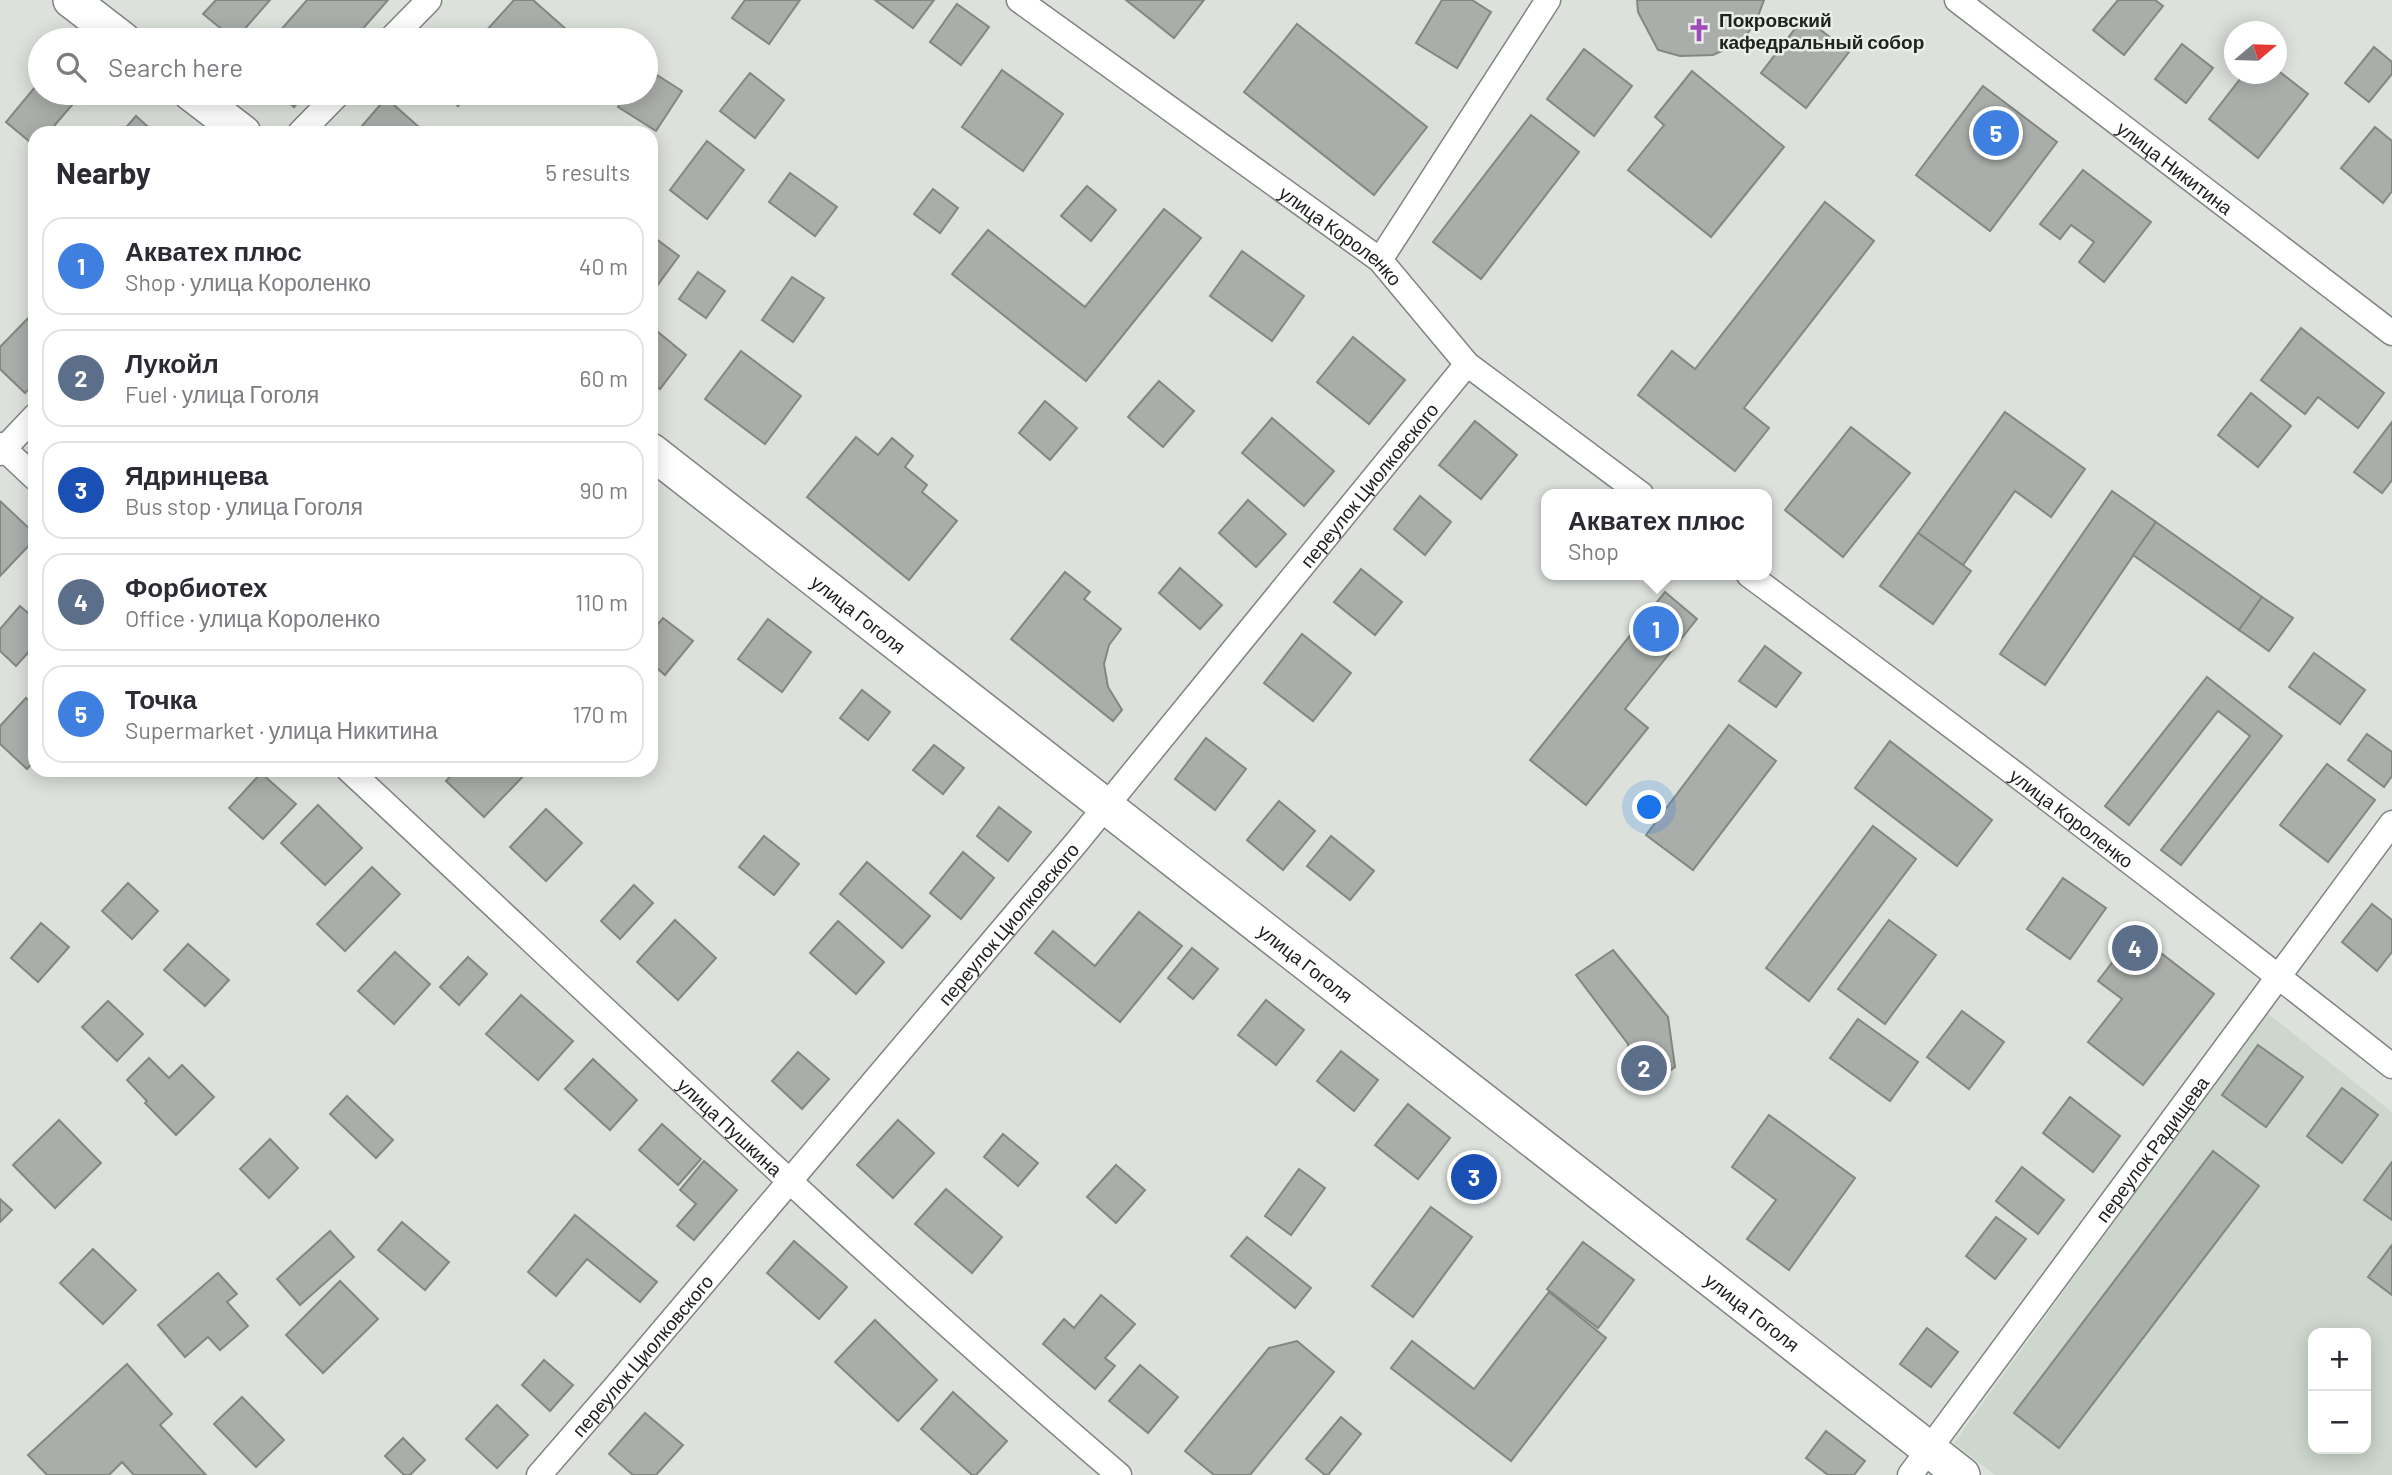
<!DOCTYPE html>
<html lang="en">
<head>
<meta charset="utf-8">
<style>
	body { margin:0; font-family:Barlow,sans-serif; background:#f7f7f7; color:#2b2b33 }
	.controls { position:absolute; right:21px; bottom:21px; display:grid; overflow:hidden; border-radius:14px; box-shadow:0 4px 18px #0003 }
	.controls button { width:63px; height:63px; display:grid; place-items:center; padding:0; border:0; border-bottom:2px solid #e1e1e2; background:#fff; color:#2b2b33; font:35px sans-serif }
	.compass { position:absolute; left:2224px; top:21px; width:63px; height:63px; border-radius:50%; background:#fff; box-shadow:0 4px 18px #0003; rotate:71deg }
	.you { position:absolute; left:1650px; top:808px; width:24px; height:24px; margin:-18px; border:5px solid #fff; border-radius:50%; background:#1a73e8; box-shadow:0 0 0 10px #1a73e833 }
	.badge { display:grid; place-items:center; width:46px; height:46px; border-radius:50%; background:#9e4ab9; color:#fff; font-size:23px; font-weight:700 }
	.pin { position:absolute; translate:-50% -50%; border:4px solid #fff; box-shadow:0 2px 7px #0006 }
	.popup { position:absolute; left:1541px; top:489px; width:231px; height:91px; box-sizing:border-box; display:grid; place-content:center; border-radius:14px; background:#fff; filter:drop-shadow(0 2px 5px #0005); font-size:23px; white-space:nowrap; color:#7c7c81 }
	.popup b { font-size:26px; color:#2b2b33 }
	.popup::after { content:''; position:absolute; left:50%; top:100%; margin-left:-14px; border:14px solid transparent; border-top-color:#fff }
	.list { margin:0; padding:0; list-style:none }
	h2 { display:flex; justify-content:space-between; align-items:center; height:91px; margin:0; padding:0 28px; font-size:30px }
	h2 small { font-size:23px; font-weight:400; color:#7c7c81 }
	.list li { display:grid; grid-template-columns:46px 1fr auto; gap:21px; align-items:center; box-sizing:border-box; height:98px; margin:0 14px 14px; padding:0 14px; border:2px solid #e1e1e2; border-radius:21px }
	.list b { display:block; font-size:26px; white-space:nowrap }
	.list p { margin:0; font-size:23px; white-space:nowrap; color:#7c7c81 }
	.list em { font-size:23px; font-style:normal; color:#7c7c81 }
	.icon { flex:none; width:38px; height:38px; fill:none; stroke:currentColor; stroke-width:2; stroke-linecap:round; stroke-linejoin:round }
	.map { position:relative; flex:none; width:2392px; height:1475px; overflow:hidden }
	.search { position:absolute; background:#fff; box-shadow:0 4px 18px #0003; left:28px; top:28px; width:630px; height:77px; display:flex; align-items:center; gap:18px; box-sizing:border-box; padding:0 24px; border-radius:38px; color:#7c7c81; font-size:26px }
	.panel { position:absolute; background:#fff; box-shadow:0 4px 18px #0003; left:28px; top:126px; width:630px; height:651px; border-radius:21px }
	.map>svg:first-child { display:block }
</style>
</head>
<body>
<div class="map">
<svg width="2392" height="1475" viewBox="0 0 2392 1475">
	<rect width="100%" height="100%" fill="#dce1dc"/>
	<path fill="#cdd7cd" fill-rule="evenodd" d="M2266,1012L2392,1112V1475H1995L1954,1443ZM2313,1333H2366V1449H2313Z"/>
	<g fill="#aaaeaa" stroke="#838783" stroke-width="2">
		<polygon points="216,0 270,0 235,40 203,14"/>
		<polygon points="307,0 388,0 353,40 272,40"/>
		<polygon points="514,0 533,0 567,30 558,40 493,40 485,32"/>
		<polygon points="745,0 800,0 769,44 732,18"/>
		<polygon points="875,0 934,0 913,28"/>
		<polygon points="1126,0 1204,0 1174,38"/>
		<polygon points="1442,0 1472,0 1491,12 1457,68 1416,43"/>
		<polygon points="1637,0 1764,0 1757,19 1742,42 1713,55 1680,56 1658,50 1638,12"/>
		<polygon points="2118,0 2155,0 2163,6 2124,55 2093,30"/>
		<polygon points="957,4 989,27 961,65 930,42"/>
		<polygon points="1804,17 1849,52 1806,108 1761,73"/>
		<polygon points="1297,24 1427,127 1374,195 1244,92"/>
		<polygon points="2182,44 2213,68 2186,103 2155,79"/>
		<polygon points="2374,47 2392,62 2392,74 2369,102 2345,83"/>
		<polygon points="1584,49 1632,86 1594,136 1547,99"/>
		<polygon points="646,68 682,91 656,131 618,107 627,93 646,93"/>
		<polygon points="2276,69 2308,94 2258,158 2209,119 2244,74 2276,74"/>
		<polygon points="1002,70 1063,114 1023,171 962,127"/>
		<polygon points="1692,71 1784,147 1711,237 1628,170 1664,125 1655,117"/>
		<polygon points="750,73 784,100 755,138 720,111"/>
		<polygon points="40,81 40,93 72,93 78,98 48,133 35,133 35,146 6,122"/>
		<polygon points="1983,86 2057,142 1990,231 1916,175"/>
		<polygon points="278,93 307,93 294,107"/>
		<polygon points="443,93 469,93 458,106"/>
		<polygon points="386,98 419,127 414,133 356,133"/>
		<polygon points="1531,115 1579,152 1481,279 1433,242"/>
		<polygon points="136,116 155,133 121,133"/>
		<polygon points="2375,127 2392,141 2392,191 2383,203 2341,168"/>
		<polygon points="707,141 744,170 707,219 670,190"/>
		<polygon points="2083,170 2151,222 2104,282 2079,262 2094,242 2071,225 2060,239 2040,224"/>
		<polygon points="790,173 837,207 815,236 769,202"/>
		<polygon points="1087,186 1116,210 1091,241 1061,216"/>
		<polygon points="933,189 958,208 940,233 914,214"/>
		<polygon points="1825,202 1874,241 1744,408 1769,428 1735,471 1638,395 1672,351 1695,369"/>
		<polygon points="1164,209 1201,238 1086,381 952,274 988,230 1085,307"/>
		<polygon points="651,235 679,256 651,294"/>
		<polygon points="1242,251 1304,296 1272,341 1210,296"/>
		<polygon points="698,272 725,291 706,318 679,299"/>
		<polygon points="792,277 824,298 793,342 762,320"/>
		<polygon points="35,311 35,382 25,393 0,369 0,347"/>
		<polygon points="2301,328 2384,393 2358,428 2318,397 2305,414 2261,380"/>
		<polygon points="658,332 686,355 660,389 651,382 651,342"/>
		<polygon points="1353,337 1405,380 1369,424 1317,382"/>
		<polygon points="741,351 801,396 765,444 705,399"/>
		<polygon points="1159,381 1194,411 1163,447 1128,417"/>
		<polygon points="2251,393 2291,426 2258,467 2218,435"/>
		<polygon points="1045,401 1077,428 1050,460 1019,433"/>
		<polygon points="2005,412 2085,469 2051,517 2015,491 1963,565 1918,533"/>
		<polygon points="1272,418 1334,471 1304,506 1242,453"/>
		<polygon points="1475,421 1517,455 1481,499 1439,465"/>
		<polygon points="2392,422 2392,480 2382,493 2354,472"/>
		<polygon points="1851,427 1910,473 1843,557 1785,510"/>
		<polygon points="856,437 878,455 892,438 913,456 905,467 927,485 922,492 957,521 909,580 807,497"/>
		<polygon points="2112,491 2156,522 2045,685 2000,654"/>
		<polygon points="1420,496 1451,522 1425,555 1394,529"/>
		<polygon points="1248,500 1286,534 1256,567 1219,533"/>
		<polygon points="0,501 35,534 35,539 0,576"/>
		<polygon points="2156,522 2262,597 2239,630 2133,555"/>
		<polygon points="1918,533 1971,571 1933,624 1880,586"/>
		<polygon points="1180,568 1222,605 1200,629 1159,593"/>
		<polygon points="1361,569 1402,602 1375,635 1334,602"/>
		<polygon points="1065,572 1090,592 1084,599 1121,629 1109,645 1104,664 1108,687 1122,710 1113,721 1011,639"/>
		<polygon points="1665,592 1697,619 1625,709 1648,728 1586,805 1530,760"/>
		<polygon points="2262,597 2293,618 2269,651 2239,630"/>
		<polygon points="20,606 35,619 35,645 16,666 0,651 0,629"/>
		<polygon points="663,618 693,641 665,675 651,663 651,632"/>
		<polygon points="768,619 811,652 782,692 738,659"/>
		<polygon points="1302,634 1351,673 1313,721 1264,683"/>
		<polygon points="1765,646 1801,673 1776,707 1739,681"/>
		<polygon points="2314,653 2365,690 2340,724 2289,687"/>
		<polygon points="2207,677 2282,736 2181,865 2161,850 2250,736 2218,711 2129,825 2105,806"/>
		<polygon points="862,690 890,712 868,740 840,718"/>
		<polygon points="26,698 35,706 35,760 27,769 0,744 0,726"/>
		<polygon points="1729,725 1776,761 1693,870 1646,835"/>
		<polygon points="2367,734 2392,752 2392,776 2384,787 2348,760"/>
		<polygon points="1206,738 1246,769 1215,810 1175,779"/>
		<polygon points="1890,741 1992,820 1957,866 1855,788"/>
		<polygon points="934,745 964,768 943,794 913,770"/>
		<polygon points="2327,764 2375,800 2328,862 2280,825"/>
		<polygon points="456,770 529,770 484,817 446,781"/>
		<polygon points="261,773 296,804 263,839 229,808"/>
		<polygon points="1279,801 1315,831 1283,870 1247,840"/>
		<polygon points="318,805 362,848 325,885 281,843"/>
		<polygon points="999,807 1031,832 1008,861 977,836"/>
		<polygon points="546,809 582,843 546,881 510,847"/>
		<polygon points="1873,826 1916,859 1809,1001 1766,968"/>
		<polygon points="764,836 799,864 774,895 739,867"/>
		<polygon points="1331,836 1374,871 1350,900 1307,866"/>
		<polygon points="963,852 994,878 961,919 930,893"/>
		<polygon points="867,862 930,916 902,948 840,894"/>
		<polygon points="372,867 400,894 345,951 317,924"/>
		<polygon points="2063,878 2106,908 2070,959 2027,929"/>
		<polygon points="128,883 158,911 132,939 102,911"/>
		<polygon points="634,885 653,903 620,939 601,921"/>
		<polygon points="2372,904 2392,920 2392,952 2377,971 2342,942"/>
		<polygon points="1139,912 1182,946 1120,1022 1035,953 1053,931 1095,966"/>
		<polygon points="675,920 716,958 678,1000 637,962"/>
		<polygon points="1889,920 1936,955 1885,1024 1838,989"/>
		<polygon points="838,921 884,962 856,994 810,953"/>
		<polygon points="41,923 69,947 38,982 11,958"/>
		<polygon points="2135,933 2214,994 2143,1085 2088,1042 2122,999 2098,981"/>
		<polygon points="188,944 229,980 205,1006 164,970"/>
		<polygon points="1192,948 1218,969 1193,999 1168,978"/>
		<polygon points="1613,950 1668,1017 1675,1067 1637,1092 1628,1044 1576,975"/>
		<polygon points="395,952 430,984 394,1024 358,991"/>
		<polygon points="468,957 487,974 459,1005 440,987"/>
		<polygon points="521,995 573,1041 538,1080 486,1034"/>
		<polygon points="1266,1000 1304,1030 1276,1065 1238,1035"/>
		<polygon points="108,1001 143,1034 117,1061 82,1027"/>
		<polygon points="1962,1011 2004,1042 1969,1089 1927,1057"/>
		<polygon points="1858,1019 1918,1062 1890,1101 1830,1058"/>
		<polygon points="2258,1045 2303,1077 2266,1127 2222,1095"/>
		<polygon points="1341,1051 1378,1080 1354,1111 1317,1081"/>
		<polygon points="798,1052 829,1079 802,1109 772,1081"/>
		<polygon points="149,1058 169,1078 182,1065 214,1097 176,1135 145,1103 147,1101 127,1080"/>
		<polygon points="593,1059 637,1100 610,1130 565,1089"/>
		<polygon points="2342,1088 2378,1115 2342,1163 2307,1136"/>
		<polygon points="347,1096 393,1140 376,1158 330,1114"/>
		<polygon points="2070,1097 2120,1136 2093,1172 2043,1133"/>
		<polygon points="1408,1104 1450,1138 1418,1179 1375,1145"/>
		<polygon points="1769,1115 1855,1178 1789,1270 1747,1239 1776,1200 1732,1167"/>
		<polygon points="59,1120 101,1163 55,1208 13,1165"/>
		<polygon points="898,1120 934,1153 893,1198 857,1165"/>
		<polygon points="662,1124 701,1159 678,1185 639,1150"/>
		<polygon points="1003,1134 1038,1163 1018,1186 984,1157"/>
		<polygon points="270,1139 298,1168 269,1198 240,1169"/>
		<polygon points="2213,1151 2259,1186 2059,1448 2014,1413"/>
		<polygon points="704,1161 737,1190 694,1240 677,1226 696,1204 680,1190"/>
		<polygon points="2392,1162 2392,1220 2364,1200"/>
		<polygon points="1116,1165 1145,1190 1116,1223 1087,1197"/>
		<polygon points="2022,1167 2064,1200 2038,1234 1996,1201"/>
		<polygon points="1299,1169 1325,1188 1291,1235 1265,1216"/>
		<polygon points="946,1189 1002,1237 972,1273 915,1224"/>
		<polygon points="0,1199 12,1210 0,1222"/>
		<polygon points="1431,1207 1472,1237 1413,1317 1372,1286"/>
		<polygon points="575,1215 657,1282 640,1302 587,1259 556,1296 528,1272"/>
		<polygon points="1996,1217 2026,1239 1995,1279 1966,1256"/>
		<polygon points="402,1222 449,1262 425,1290 378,1250"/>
		<polygon points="330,1231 354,1257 300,1305 277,1279"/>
		<polygon points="1247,1237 1311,1288 1295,1308 1231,1256"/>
		<polygon points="794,1241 847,1287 819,1319 767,1273"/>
		<polygon points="1583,1242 1634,1280 1598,1328 1547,1289"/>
		<polygon points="2392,1245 2392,1295 2368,1277"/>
		<polygon points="93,1249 136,1290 103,1324 60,1283"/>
		<polygon points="218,1273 237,1294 227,1302 248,1326 220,1350 208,1337 185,1357 158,1325"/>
		<polygon points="340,1281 378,1319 323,1373 286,1335"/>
		<polygon points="1549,1292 1606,1338 1511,1461 1391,1368 1412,1341 1474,1389"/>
		<polygon points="1101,1295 1135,1324 1105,1358 1115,1366 1095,1389 1043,1344 1064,1319 1074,1328"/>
		<polygon points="875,1320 937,1380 898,1421 835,1362"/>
		<polygon points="1927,1328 1958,1352 1931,1387 1900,1364"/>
		<polygon points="1297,1341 1334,1372 1250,1475 1214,1475 1185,1451 1269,1348"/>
		<polygon points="544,1360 573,1385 550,1411 522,1385"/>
		<polygon points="127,1364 172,1414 160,1425 206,1475 134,1475 122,1462 109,1475 47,1475 28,1455"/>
		<polygon points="1140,1365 1178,1397 1148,1433 1109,1401"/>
		<polygon points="953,1392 1007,1441 976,1475 972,1475 921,1429"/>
		<polygon points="242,1397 284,1440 256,1467 214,1424"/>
		<polygon points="497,1405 528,1435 497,1468 466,1439"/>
		<polygon points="645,1413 683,1445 656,1475 633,1475 609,1454"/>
		<polygon points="1341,1417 1361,1434 1328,1475 1325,1475 1306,1459"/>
		<polygon points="1826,1431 1865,1461 1854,1475 1828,1475 1806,1458"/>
		<polygon points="403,1438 425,1460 410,1475 404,1475 385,1456"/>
	</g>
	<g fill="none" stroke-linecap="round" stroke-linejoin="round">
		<g stroke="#808480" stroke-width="27">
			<g id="street">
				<path id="s1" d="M1019,0L1380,260L1467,364L1641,494"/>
				<path id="s2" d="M1957,0L2392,333"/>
				<polyline points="390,40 429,0"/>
				<polyline points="300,133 339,93"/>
				<polyline points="1380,260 1548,0"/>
				<polyline points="0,445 35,478"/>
				<polyline points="0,453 35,416"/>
				<path id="s3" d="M1749,575C1966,735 2181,899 2392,1066"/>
				<path id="s4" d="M349,770C604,1007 855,1249 1119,1475"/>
				<path id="s5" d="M539,1475L617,1385L1076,843L1467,364"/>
				<path id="s6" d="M1910,1475L2392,823"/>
			</g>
		</g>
		<g stroke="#808480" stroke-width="38">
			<g id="secondary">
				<polyline points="71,0 123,40"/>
				<polyline points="191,93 243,133"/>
				<path id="s7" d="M651,451L1962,1475"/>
			</g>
		</g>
		<use href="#street" stroke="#fff" stroke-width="24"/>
		<use href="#secondary" stroke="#fff" stroke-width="35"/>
	</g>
	<defs>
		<g id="church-bare" transform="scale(1.89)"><path d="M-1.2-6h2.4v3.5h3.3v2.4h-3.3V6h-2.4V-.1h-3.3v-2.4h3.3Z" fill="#9e4ab9" stroke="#eaeeea" stroke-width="2.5" paint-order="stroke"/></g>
	</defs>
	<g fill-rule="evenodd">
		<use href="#church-bare" x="1699" y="30"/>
	</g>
	<g text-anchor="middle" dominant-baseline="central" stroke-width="5" stroke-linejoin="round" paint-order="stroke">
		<g font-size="19" font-weight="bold" fill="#202220" stroke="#eaeeea" text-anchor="start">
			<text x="1719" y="19">Покровский<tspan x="1719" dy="22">кафедральный собор</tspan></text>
		</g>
		<g font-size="19" fill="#202220" stroke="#eaeeea">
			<text stroke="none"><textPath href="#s2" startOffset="275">улица Никитина</textPath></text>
			<text stroke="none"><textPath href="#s1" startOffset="399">улица Короленко</textPath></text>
			<text stroke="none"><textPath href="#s5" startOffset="1292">переулок Циолковского</textPath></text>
			<text stroke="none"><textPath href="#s7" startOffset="264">улица Гоголя</textPath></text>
			<text stroke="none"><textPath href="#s3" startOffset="404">улица Короленко</textPath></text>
			<text stroke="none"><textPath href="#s5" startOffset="724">переулок Циолковского</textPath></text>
			<text stroke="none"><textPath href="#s7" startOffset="831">улица Гоголя</textPath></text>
			<text stroke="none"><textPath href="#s4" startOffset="522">улица Пушкина</textPath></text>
			<text stroke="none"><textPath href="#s6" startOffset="406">переулок Радищева</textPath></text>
			<text stroke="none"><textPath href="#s7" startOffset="1398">улица Гоголя</textPath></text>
			<text stroke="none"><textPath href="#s5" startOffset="158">переулок Циолковского</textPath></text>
		</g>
	</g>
</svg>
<div class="controls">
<button>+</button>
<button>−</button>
</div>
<svg class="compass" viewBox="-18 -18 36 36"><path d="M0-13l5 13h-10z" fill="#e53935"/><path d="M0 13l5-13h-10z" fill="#7c7c81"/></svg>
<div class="you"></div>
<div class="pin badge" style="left:1656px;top:629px;background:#3f7fe0">1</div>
<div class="popup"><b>Акватех плюс</b>Shop</div>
<div class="pin badge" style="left:1644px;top:1068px;background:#5c6f8a">2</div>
<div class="pin badge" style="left:1474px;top:1177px;background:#1a4fb4">3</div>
<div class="pin badge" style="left:2135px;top:948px;background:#5c6f8a">4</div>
<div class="pin badge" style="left:1996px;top:133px;background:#3f7fe0">5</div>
<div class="search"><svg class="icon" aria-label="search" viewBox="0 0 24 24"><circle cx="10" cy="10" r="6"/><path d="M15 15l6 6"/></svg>Search here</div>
<section class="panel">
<h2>Nearby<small>5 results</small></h2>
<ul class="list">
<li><span class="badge" style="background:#3f7fe0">1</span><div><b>Акватех плюс</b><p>Shop · улица Короленко</p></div><em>40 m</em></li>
<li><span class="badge" style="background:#5c6f8a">2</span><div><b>Лукойл</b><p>Fuel · улица Гоголя</p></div><em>60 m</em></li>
<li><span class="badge" style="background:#1a4fb4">3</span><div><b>Ядринцева</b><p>Bus stop · улица Гоголя</p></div><em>90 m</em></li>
<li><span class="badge" style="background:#5c6f8a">4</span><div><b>Форбиотех</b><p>Office · улица Короленко</p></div><em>110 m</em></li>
<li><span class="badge" style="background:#3f7fe0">5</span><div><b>Точка</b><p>Supermarket · улица Никитина</p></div><em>170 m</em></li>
</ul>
</section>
</div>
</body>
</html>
